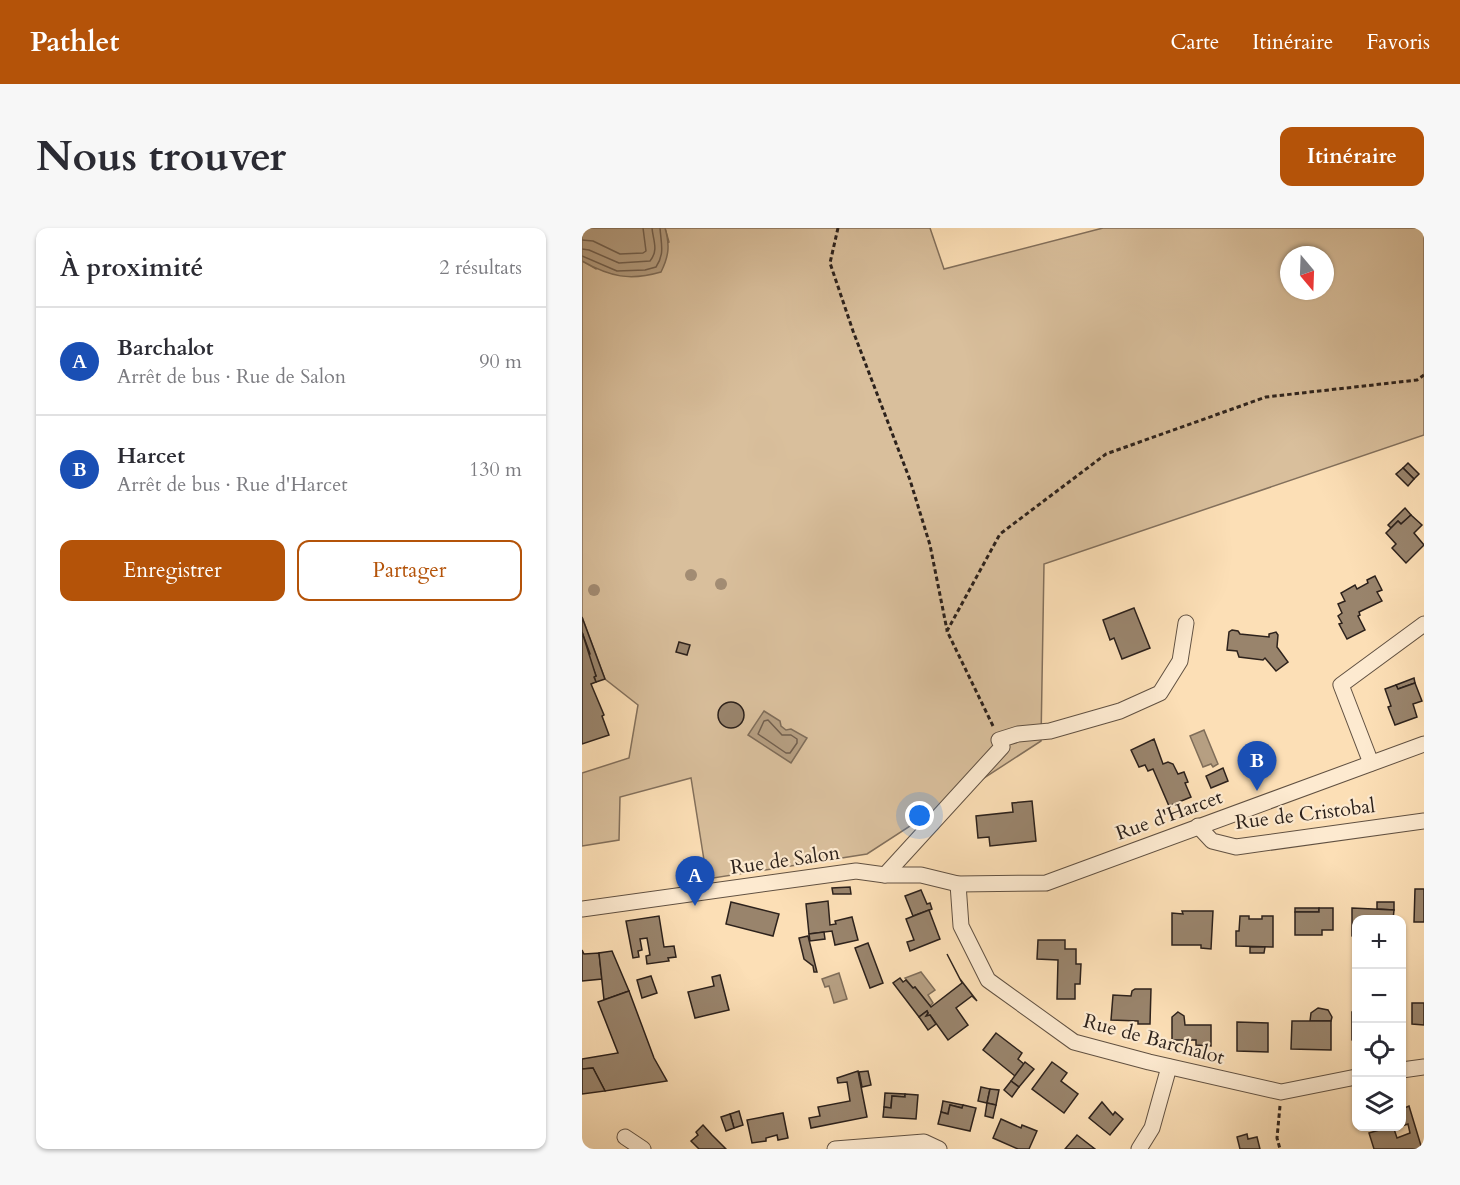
<!DOCTYPE html>
<html lang="fr">
<head>
<meta charset="utf-8">
<style>
	body { margin:0; font-family:Cardo,serif; background:#f7f7f7; color:#2b2b33 }
	.controls { position:absolute; right:18px; bottom:18px; display:grid; overflow:hidden; border-radius:12px; box-shadow:0 2px 4px #0004 }
	.controls button { width:54px; height:54px; display:grid; place-items:center; padding:0; border:0; border-bottom:2px solid #e1e1e2; background:#fff; color:#2b2b33; font:30px sans-serif }
	.compass { position:absolute; left:698px; top:18px; width:54px; height:54px; border-radius:50%; background:#fff; box-shadow:0 2px 4px #0004; rotate:161deg }
	.you { position:absolute; left:338px; top:588px; width:21px; height:21px; margin:-15px; border:4px solid #fff; border-radius:50%; background:#1a73e8; box-shadow:0 0 0 9px #1a73e833 }
	.badge { display:grid; place-items:center; width:39px; height:39px; border-radius:50%; background:#b45309; color:#fff; font-size:20px; font-weight:700 }
	.pin { position:absolute; translate:-50% -50px; filter:drop-shadow(0 2px 3px #0008) }
	.pin::after { content:''; position:absolute; top:32px; width:21px; height:18px; background:inherit; clip-path:polygon(0 0,100% 0,50% 100%) }
	.list { margin:0; padding:0; list-style:none }
	h2 { display:flex; justify-content:space-between; align-items:center; height:78px; margin:0; padding:0 24px; font-size:26px }
	h2 small { font-size:20px; font-weight:400; color:#7c7c81 }
	.list li { display:grid; grid-template-columns:39px 1fr auto; gap:18px; align-items:center; box-sizing:border-box; height:108px; padding:0 24px; border-top:2px solid #e1e1e2 }
	.list b { display:block; font-size:22px; white-space:nowrap }
	.list p { margin:0; font-size:20px; white-space:nowrap; color:#7c7c81 }
	.list em { font-size:20px; font-style:normal; color:#7c7c81 }
	.actions { display:flex; gap:12px; padding:18px 24px }
	.actions a { flex:1; padding:14px 0; border:2px solid #b45309; border-radius:12px; text-align:center; font-size:21px; color:#b45309 }
	.actions .main { background:#b45309; color:#fff }
	.icon { flex:none; width:33px; height:33px; fill:none; stroke:currentColor; stroke-width:2; stroke-linecap:round; stroke-linejoin:round }
	.map { position:relative; flex:none; width:842px; height:921px; overflow:hidden; border-radius:12px }
	header { display:flex; align-items:center; gap:36px; box-sizing:border-box; height:84px; padding:0 30px; background:#b45309; color:#fff }
	header strong { font-size:28px }
	nav { display:flex; gap:33px; margin-inline-start:auto; font-size:21px }
	.intro { display:flex; align-items:center; justify-content:space-between; box-sizing:border-box; height:144px; padding:0 36px }
	h1 { margin:0; font-size:42px }
	.button { padding:15px 27px; border-radius:12px; background:#b45309; color:#fff; font-size:21px; font-weight:700 }
	main { display:flex; gap:36px; padding:0 36px }
	aside { flex:1; background:#fff; border-radius:12px; box-shadow:0 2px 4px #0004 }
	.map>svg:first-child { display:block }
</style>
</head>
<body>
<header>
<strong>Pathlet</strong>
<nav><a>Carte</a><a>Itinéraire</a><a>Favoris</a></nav>
</header>
<div class="intro"><h1>Nous trouver</h1><a class="button">Itinéraire</a></div>
<main>
<aside>
<h2>À proximité<small>2 résultats</small></h2>
<ul class="list">
<li><span class="badge" style="background:#1a4fb4">A</span><div><b>Barchalot</b><p>Arrêt de bus · Rue de Salon</p></div><em>90 m</em></li>
<li><span class="badge" style="background:#1a4fb4">B</span><div><b>Harcet</b><p>Arrêt de bus · Rue d'Harcet</p></div><em>130 m</em></li>
</ul>
<div class="actions"><a class="main">Enregistrer</a><a>Partager</a></div>
</aside>
<div class="map">
<svg width="842" height="921" viewBox="0 0 842 921">
	<rect width="100%" height="100%" fill="#fcdfb6"/>
	<filter id="stains"><feTurbulence type="fractalNoise" baseFrequency=".00333" numOctaves="4"/><feColorMatrix values="0 0 0 0 .2 0 0 0 0 .09 0 0 0 0 .02 0 0 0 .5 -.17"/></filter>
	<radialGradient id="worn" r=".72"><stop offset=".6" stop-color="#630" stop-opacity="0"/><stop offset="1" stop-color="#630" stop-opacity=".3"/></radialGradient>
	<path fill="#d9bf9c" stroke="#83705c" stroke-width="1.5" fill-rule="evenodd" d="M83,0H348L362,41L521,0H842V207L462,336L459,513L285,626L125,651L109,550L38,569L37,612L0,618V545L47,530L56,477L23,451L0,389V33L14,41L87,14ZM707,27H743V63H707Z"/>
	<g fill="#b69f82" stroke="#7f6d59" stroke-width="1.5">
		<path d="M3,0H83C88,17 87,28 79,44C48,53 28,49 0,33V4Z"/>
		<polygon points="182,483 198,493 199,498 204,502 209,501 225,510 209,535 166,507"/>
		<polygon points="622,502 636,536 631,539 629,536 621,539 608,508"/>
		<polygon points="339,744 353,762 346,767 351,775 348,778 333,759 331,760 323,750"/>
		<polygon points="257,745 265,771 252,775 247,758 243,759 240,751"/>
	</g>
	<g fill="none" stroke-linecap="round" stroke-linejoin="round">
		<g stroke="#72604f" stroke-width="1.5">
			<polyline points="0,12 11,13 38,26 61,25 64,23 61,0"/>
			<path d="M0,21L7,22L37,35L68,33C77,22 71,12 70,0"/>
			<path d="M0,28L35,43L63,42L74,39C83,26 79,15 78,0"/>
			<polygon points="186,492 200,507 209,507 215,511 215,515 208,525 204,525 176,506 182,493"/>
		</g>
	</g>
	<g fill="#99846c" stroke="#2d221c" stroke-width="1.5">
		<polygon points="826,235 837,246 832,251 821,240"/>
		<polygon points="821,240 832,251 826,258 814,246"/>
		<polygon points="823,280 829,287 819,296 816,293 809,300 806,297"/>
		<polygon points="829,287 840,297 832,305 842,317 824,335 810,320 814,316 804,305 816,293 819,296"/>
		<polygon points="793,348 800,362 795,364 800,373 777,384 778,387 776,388 783,402 765,411 757,396 760,395 756,388 760,385 756,376 763,373 759,365 773,357 775,361 786,355 785,352"/>
		<polygon points="552,380 568,420 540,431 532,410 528,412 521,392"/>
		<polygon points="0,389 23,451 14,454 12,449 14,448 6,427 8,426 0,404"/>
		<polygon points="650,402 656,403 658,406 687,409 687,406 694,404 696,407 695,419 706,434 694,443 683,430 681,432 657,429 655,423 645,422 647,404"/>
		<polygon points="0,404 14,448 12,449 14,454 9,456 22,487 20,488 27,507 0,516"/>
		<polygon points="97,414 108,417 105,427 94,424"/>
		<polygon points="832,450 833,455 816,461 814,457"/>
		<polygon points="833,455 840,473 831,476 835,489 813,497 806,479 809,478 803,461 814,457 816,461"/>
		<circle cx="149" cy="487" r="13"/>
		<polygon points="572,511 581,536 586,534 591,536 596,546 602,544 606,554 603,555 609,569 587,578 571,541 566,543 563,537 557,539 549,522"/>
		<polygon points="641,540 646,553 629,560 624,548"/>
		<polygon points="450,573 454,613 408,618 407,609 396,610 394,588 431,584 430,575"/>
		<polygon points="268,659 269,666 251,666 250,660"/>
		<polygon points="833,661 842,661 842,694 832,694"/>
		<polygon points="339,662 345,676 348,675 350,681 331,688 323,668"/>
		<polygon points="246,673 248,697 254,696 253,693 270,689 276,712 253,717 250,703 227,706 224,676"/>
		<polygon points="149,674 197,686 191,708 144,696"/>
		<polygon points="795,674 812,674 812,682 795,681"/>
		<rect x="713" y="680" width="24" height="4"/>
		<polygon points="737,680 751,680 751,702 740,702 740,707 713,707 713,684 737,684"/>
		<polygon points="770,680 812,682 811,692 774,692 774,709 770,708"/>
		<polygon points="347,682 358,711 328,723 325,714 332,712 324,691"/>
		<polygon points="600,683 631,683 629,721 619,720 619,717 590,717 590,685 601,686"/>
		<polygon points="77,688 82,719 92,718 94,729 86,730 87,733 65,736 64,728 68,727 65,710 58,711 60,722 56,723 57,729 51,730 44,693"/>
		<polygon points="658,688 667,688 667,691 680,691 680,688 691,688 691,719 654,718 654,703 657,703"/>
		<polygon points="242,704 243,711 228,713 227,706"/>
		<polygon points="226,708 235,744 232,744 231,738 222,731 217,710"/>
		<polygon points="456,712 483,712 483,721 494,721 494,736 499,736 498,756 493,756 493,771 475,771 476,732 455,731"/>
		<polygon points="286,715 301,755 288,760 273,720"/>
		<polygon points="668,719 683,719 682,725 668,725"/>
		<polygon points="0,722 2,726 17,725 20,751 0,753"/>
		<polygon points="30,723 47,763 22,772 17,725"/>
		<polygon points="365,726 378,751 395,773 390,768 374,780 386,797 366,812 348,787 344,788 346,785 345,783 337,789 311,755 318,750 321,754 324,752 331,760 333,759 349,779 380,755"/>
		<polygon points="138,747 147,782 113,790 106,764 132,758 130,749"/>
		<polygon points="69,748 75,765 60,770 55,752"/>
		<polygon points="553,761 569,761 568,796 556,796 556,793 529,792 531,767 549,768 550,763"/>
		<polygon points="47,763 72,830 85,853 23,863 11,840 0,841 0,831 36,825 16,774"/>
		<polygon points="830,775 842,775 842,797 830,796"/>
		<polygon points="736,780 746,782 750,789 749,793 728,793 729,785"/>
		<polygon points="345,783 346,785 344,788 348,787 354,796 346,802 337,789"/>
		<polygon points="596,784 602,788 603,797 629,797 629,818 614,817 614,812 590,812 590,789"/>
		<polygon points="770,784 774,784 774,813 770,812"/>
		<polygon points="710,793 749,793 749,822 709,821"/>
		<polygon points="655,794 686,795 686,824 655,823"/>
		<polygon points="414,805 440,825 436,831 442,836 433,848 401,822"/>
		<polygon points="443,834 452,841 437,859 429,853"/>
		<polygon points="470,834 485,845 479,853 496,866 482,885 450,861"/>
		<polygon points="11,840 23,863 0,866 0,841"/>
		<polygon points="276,843 285,889 229,900 227,890 238,888 236,879 268,873 265,854 256,855 255,850"/>
		<polygon points="286,843 289,857 280,859 277,844"/>
		<polygon points="429,853 437,859 430,869 422,862"/>
		<polygon points="399,859 408,861 405,875 396,873"/>
		<polygon points="408,861 417,862 414,877 405,875"/>
		<polygon points="303,865 323,866 323,869 310,868 309,880 302,879"/>
		<polygon points="323,866 336,867 334,891 301,889 302,879 309,880 310,868 323,869"/>
		<polygon points="361,873 381,877 380,880 368,877 366,886 359,884"/>
		<polygon points="520,874 531,887 533,884 541,891 528,907 507,890"/>
		<polygon points="405,875 414,877 411,890 403,888"/>
		<polygon points="368,877 380,880 381,877 394,880 388,903 356,896 359,884 366,886"/>
		<polygon points="827,878 840,921 792,921 787,905 811,898 815,910 828,905 826,896 820,898 820,881"/>
		<polygon points="157,883 161,897 152,900 148,886"/>
		<polygon points="201,885 206,910 196,912 195,907 184,910 184,913 170,915 165,892"/>
		<polygon points="148,886 152,900 144,903 139,889"/>
		<polygon points="419,891 439,900 440,897 455,903 447,921 436,921 411,910"/>
		<polygon points="121,897 130,907 144,921 117,921 109,913 116,907 114,904"/>
		<polygon points="665,906 666,911 675,909 678,921 658,921 655,909"/>
		<polygon points="495,907 513,921 483,921"/>
	</g>
	<g fill="none" stroke-linecap="round" stroke-linejoin="round">
		<g stroke="#615142" stroke-width="17">
			<g id="minor">
				<polyline points="789,535 759,457 842,396"/>
				<polyline points="616,598 630,613 654,619 842,593"/>
				<polyline points="303,647 420,519 417,512 436,506 468,503 538,483 578,465 598,433 604,395"/>
				<polyline points="376,656 379,698 406,752 492,814 567,834 699,864 774,849"/>
				<polyline points="0,681 274,643 303,647 339,647 376,656 464,655 842,516"/>
				<polyline points="820,842 842,839"/>
				<polyline points="43,909 61,921"/>
				<polyline points="253,921 342,914 357,921"/>
				<polyline points="557,921 570,900 587,839"/>
			</g>
		</g>
		<g stroke="#2d221c" stroke-width="3" stroke-dasharray="4.5 3" stroke-linecap="butt">
			<polyline points="256,0 248,35 271,103 328,252 348,317 365,402"/>
			<polyline points="411,498 365,403 418,306 524,226 684,169 835,152 842,147"/>
			<polyline points="698,878 695,910 698,921"/>
		</g>
		<use href="#minor" stroke="#fdead0" stroke-width="15"/>
	</g>
	<g fill="#a28c73">
		<circle cx="109" cy="347" r="6"/>
		<circle cx="139" cy="356" r="6"/>
		<circle cx="12" cy="362" r="6"/>
	</g>
	<g text-anchor="middle" dominant-baseline="central" stroke-width="4.5" stroke-linejoin="round" paint-order="stroke">
		<g font-size="20" fill="#2d221c" stroke="#fdead0">
			<text transform="translate(723 586) rotate(-7)">Rue de Cristobal</text>
			<text transform="translate(587 587) rotate(-20)">Rue d'Harcet</text>
			<text transform="translate(203 632) rotate(-8)">Rue de Salon</text>
			<text transform="translate(572 811) rotate(15)">Rue de Barchalot</text>
		</g>
	</g>
	<rect width="100%" height="100%" filter="url(#stains)"/>
	<rect width="100%" height="100%" fill="url(#worn)"/>
</svg>
<div class="controls">
<button>+</button>
<button>−</button>
<button><svg class="icon" aria-label="locate" viewBox="0 0 24 24"><circle cx="12" cy="12" r="6"/><path d="M12 2v4M12 18v4M2 12h4M18 12h4"/></svg></button>
<button><svg class="icon" aria-label="layers" viewBox="0 0 24 24"><path d="M12 4l9 5-9 5-9-5zM3 14l9 5 9-5"/></svg></button>
</div>
<svg class="compass" viewBox="-18 -18 36 36"><path d="M0-13l5 13h-10z" fill="#e53935"/><path d="M0 13l5-13h-10z" fill="#7c7c81"/></svg>
<div class="you"></div>
<div class="pin badge" style="left:113px;top:678px;background:#1a4fb4">A</div>
<div class="pin badge" style="left:675px;top:563px;background:#1a4fb4">B</div>
</div>
</main>
</body>
</html>
